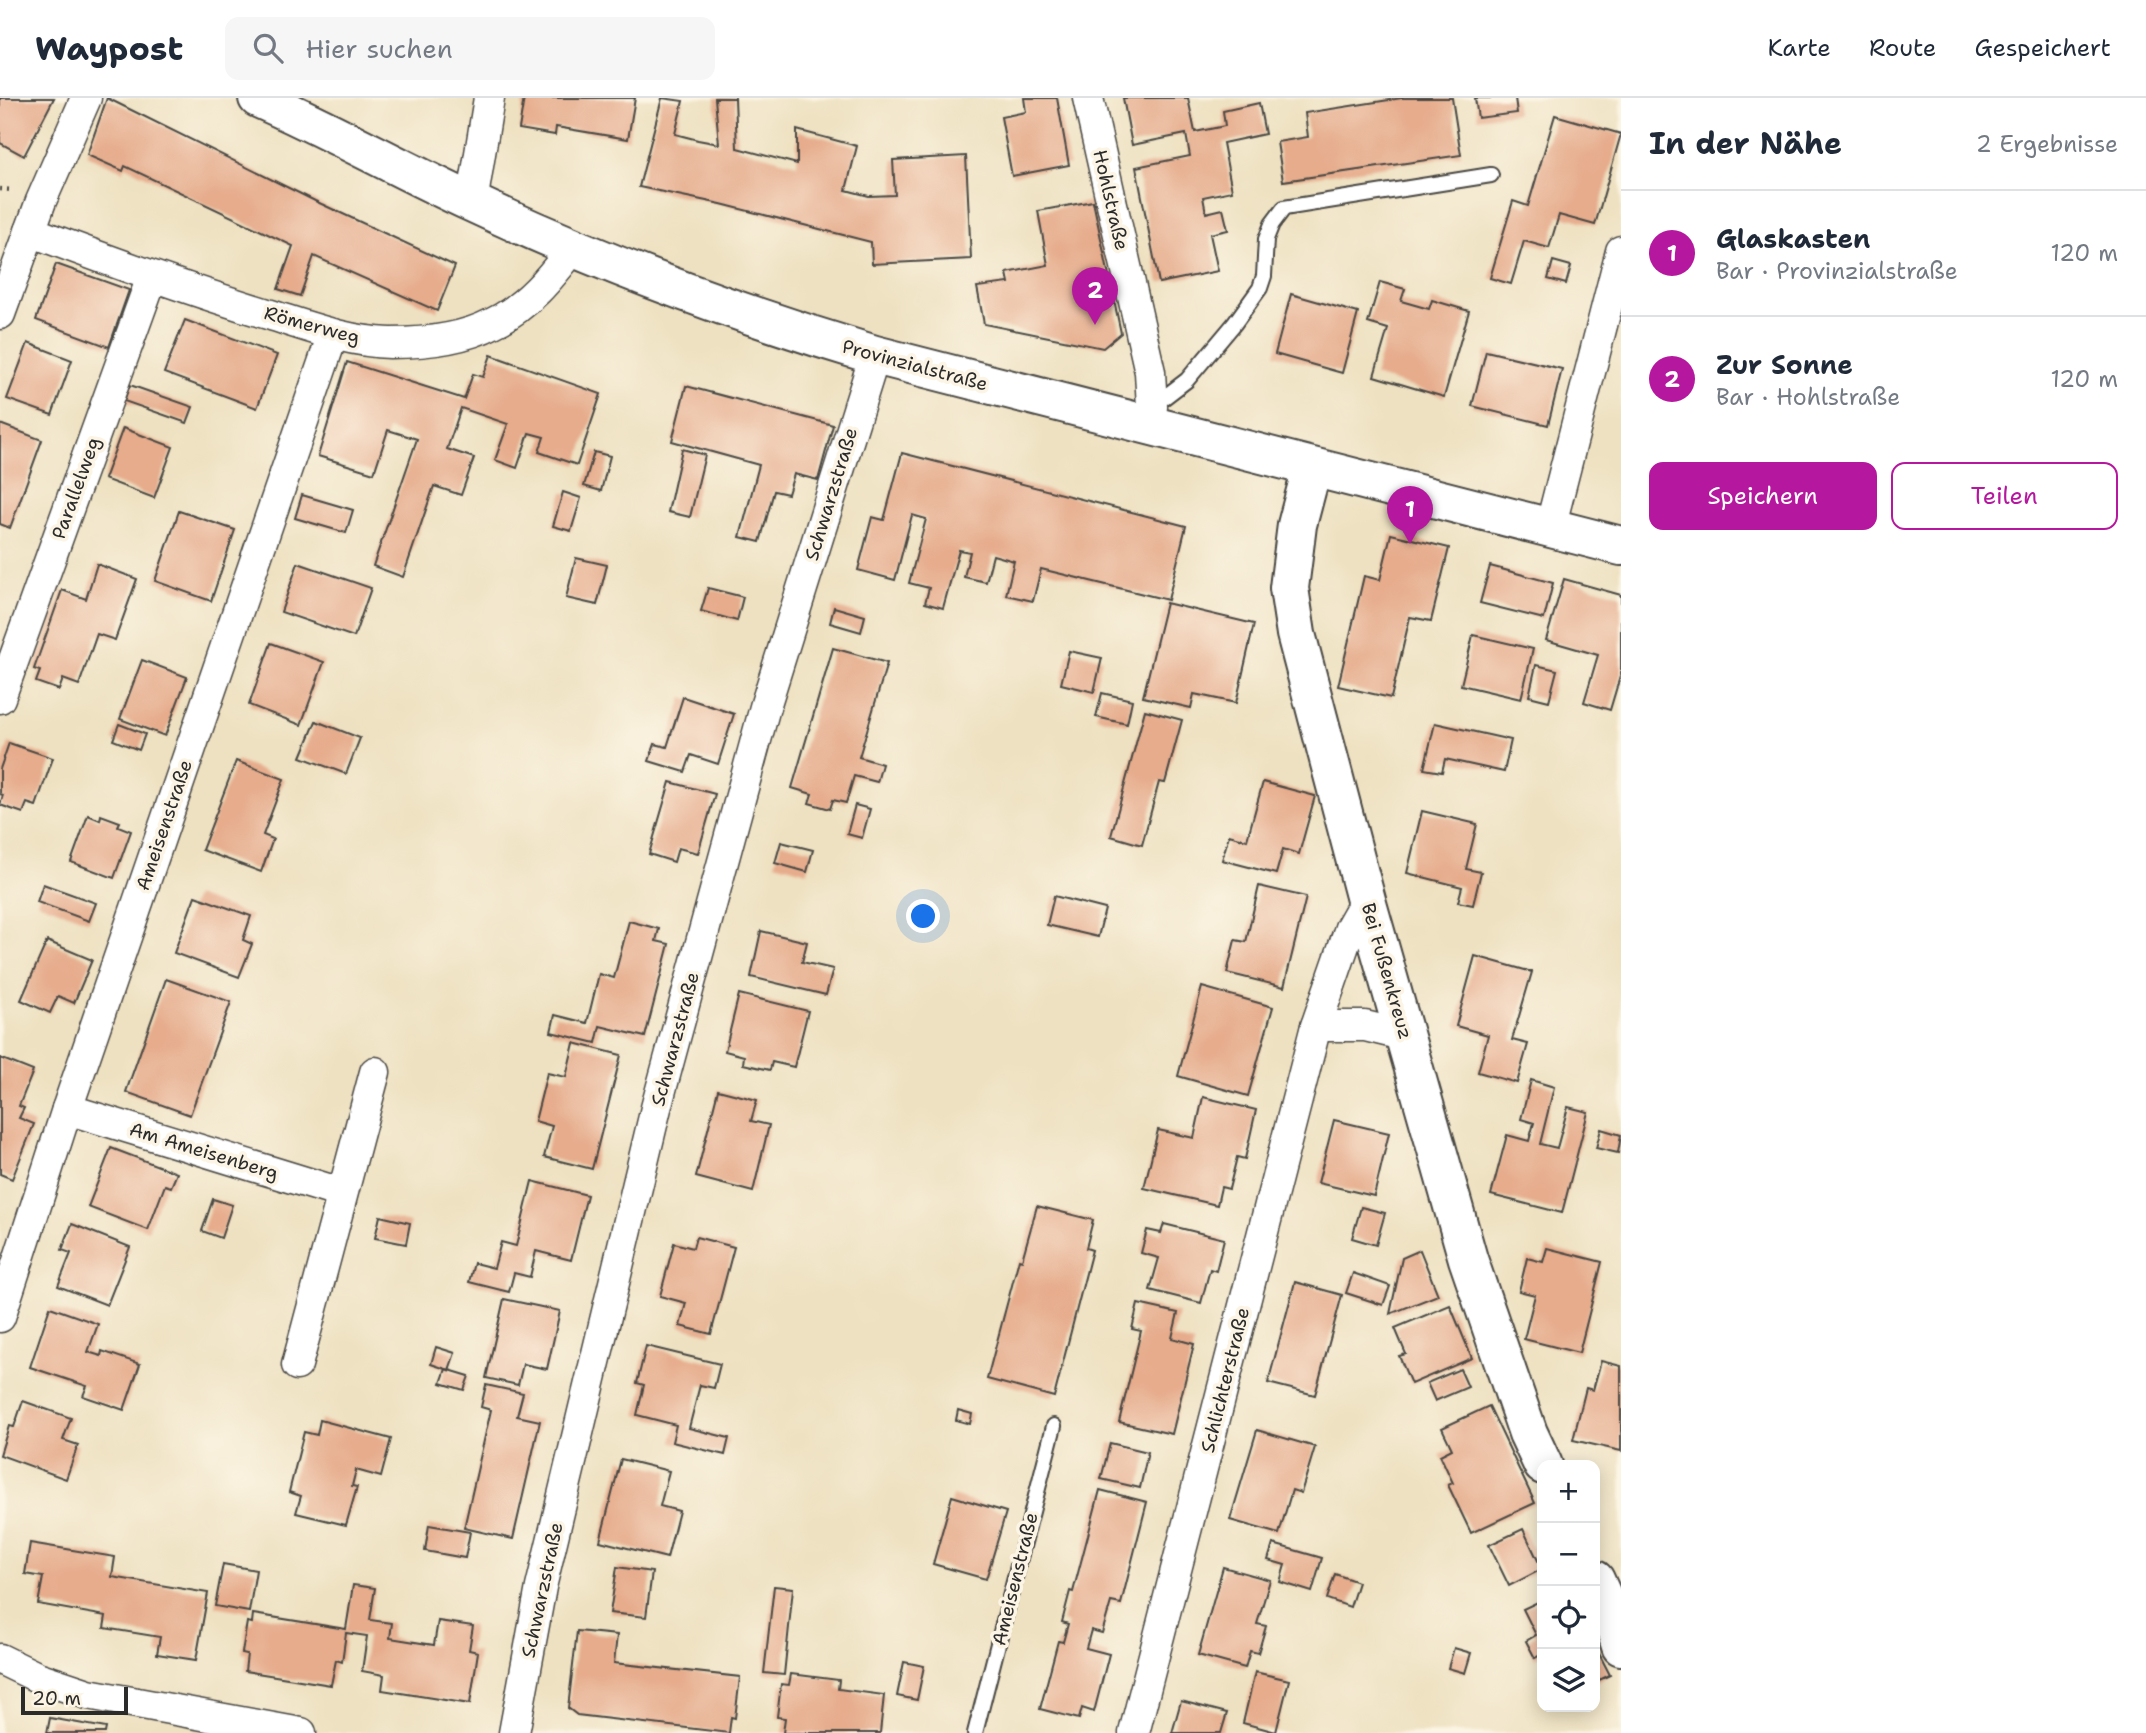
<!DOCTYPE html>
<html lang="de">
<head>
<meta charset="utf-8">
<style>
	body { margin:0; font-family:"Shantell Sans",sans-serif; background:#f6f6f7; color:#1f2937 }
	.controls { position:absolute; right:21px; bottom:21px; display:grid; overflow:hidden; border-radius:14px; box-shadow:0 4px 18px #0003 }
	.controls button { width:63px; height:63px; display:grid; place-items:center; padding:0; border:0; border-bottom:2px solid #e0e1e3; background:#fff; color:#1f2937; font:35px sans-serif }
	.scale { position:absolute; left:21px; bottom:18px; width:107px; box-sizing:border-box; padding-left:7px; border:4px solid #2b2b2b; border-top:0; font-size:19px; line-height:24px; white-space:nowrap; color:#2b2b2b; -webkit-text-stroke:5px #fcf5e5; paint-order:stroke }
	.you { position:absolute; left:924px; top:819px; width:24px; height:24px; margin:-18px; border:5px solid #fff; border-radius:50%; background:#1a73e8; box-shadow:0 0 0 10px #1a73e833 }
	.badge { display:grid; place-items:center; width:46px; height:46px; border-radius:50%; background:#b5179e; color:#fff; font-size:23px; font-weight:700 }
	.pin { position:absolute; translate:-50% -58px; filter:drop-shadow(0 2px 4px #0008) }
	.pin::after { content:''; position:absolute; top:37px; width:24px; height:21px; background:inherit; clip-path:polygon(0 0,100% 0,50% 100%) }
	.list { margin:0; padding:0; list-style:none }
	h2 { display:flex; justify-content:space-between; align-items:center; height:91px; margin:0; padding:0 28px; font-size:30px }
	h2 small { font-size:23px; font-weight:400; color:#747a83 }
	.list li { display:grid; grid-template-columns:46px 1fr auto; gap:21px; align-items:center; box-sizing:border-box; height:126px; padding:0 28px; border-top:2px solid #e0e1e3 }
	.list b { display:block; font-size:26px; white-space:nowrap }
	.list p { margin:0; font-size:23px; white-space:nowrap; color:#747a83 }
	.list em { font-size:23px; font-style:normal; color:#747a83 }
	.actions { display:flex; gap:14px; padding:21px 28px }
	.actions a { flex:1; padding:16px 0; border:2px solid #b5179e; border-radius:14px; text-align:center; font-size:24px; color:#b5179e }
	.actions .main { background:#b5179e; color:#fff }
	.icon { flex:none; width:38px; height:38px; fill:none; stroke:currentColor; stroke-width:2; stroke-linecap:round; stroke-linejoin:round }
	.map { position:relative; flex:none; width:1621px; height:1635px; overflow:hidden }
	header { display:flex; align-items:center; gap:42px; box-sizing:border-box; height:98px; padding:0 35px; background:#fff; border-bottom:2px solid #e0e1e3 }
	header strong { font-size:33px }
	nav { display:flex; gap:38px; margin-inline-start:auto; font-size:24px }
	.search { width:490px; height:63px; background:#f6f6f7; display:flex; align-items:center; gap:18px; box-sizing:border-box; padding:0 24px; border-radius:14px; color:#747a83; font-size:26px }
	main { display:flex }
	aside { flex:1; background:#fff }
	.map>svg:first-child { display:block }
</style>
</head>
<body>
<header>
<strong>Waypost</strong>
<div class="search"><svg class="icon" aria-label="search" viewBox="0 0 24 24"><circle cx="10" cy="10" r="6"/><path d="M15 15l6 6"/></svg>Hier suchen</div>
<nav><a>Karte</a><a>Route</a><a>Gespeichert</a></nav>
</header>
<main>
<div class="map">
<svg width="1621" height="1635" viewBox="0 0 1621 1635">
	<rect width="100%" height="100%" fill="#fcf5e5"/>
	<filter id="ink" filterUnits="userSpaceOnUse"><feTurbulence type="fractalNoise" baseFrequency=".0143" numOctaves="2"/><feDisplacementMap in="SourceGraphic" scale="14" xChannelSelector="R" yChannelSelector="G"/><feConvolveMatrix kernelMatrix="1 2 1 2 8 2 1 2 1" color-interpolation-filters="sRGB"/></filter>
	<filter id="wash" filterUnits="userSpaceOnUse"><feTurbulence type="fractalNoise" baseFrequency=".00686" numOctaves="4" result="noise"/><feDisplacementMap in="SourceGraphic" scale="28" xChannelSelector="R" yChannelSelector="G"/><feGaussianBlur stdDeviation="1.57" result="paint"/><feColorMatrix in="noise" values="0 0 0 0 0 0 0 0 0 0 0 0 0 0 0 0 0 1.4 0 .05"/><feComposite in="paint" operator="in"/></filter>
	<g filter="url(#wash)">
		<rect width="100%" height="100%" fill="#eee1c1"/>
		<g id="blocks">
			<g fill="#e6ac8c">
				<polygon points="0,0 54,0 24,58 0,45"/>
				<polygon points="107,0 315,103 455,168 437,213 314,158 300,198 278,191 293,148 125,68 123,73 87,57"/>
				<polygon points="524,0 635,0 628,41 556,29 555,37 519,31"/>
				<polygon points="662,0 683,3 675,36 698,42 719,46 715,0 735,0 737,50 797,66 797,32 857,48 846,92 869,98 895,97 893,62 966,58 971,161 872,166 871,144 721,106 639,89"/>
				<polygon points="1024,0 1057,0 1069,67 1012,78 1001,19 1026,14"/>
				<polygon points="1123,0 1188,0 1195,34 1225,28 1223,13 1259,5 1265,36 1223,45 1232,93 1203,99 1206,115 1223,111 1228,132 1210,136 1218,173 1159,185 1136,69 1190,58 1186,36 1132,47"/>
				<polygon points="1402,0 1452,0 1461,57 1283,83 1277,44 1308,39 1305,15"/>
				<polygon points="1475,0 1515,0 1517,15 1478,20"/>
				<polygon points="1555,17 1621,36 1595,127 1559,117 1549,150 1524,143 1511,186 1490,180 1513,103 1528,108"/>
				<polygon points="1093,103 1121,235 1103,250 984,226 977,189 1009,185 1007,175 1048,167 1038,113"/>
				<polygon points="1553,163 1571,168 1566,186 1548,181"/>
				<polygon points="56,166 129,192 109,249 36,222"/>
				<polygon points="1380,184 1405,191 1401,203 1429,211 1432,202 1469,213 1444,299 1374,278 1388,231 1368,225"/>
				<polygon points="1291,196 1358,215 1342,275 1275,256"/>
				<polygon points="185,222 277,257 257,310 164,275"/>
				<polygon points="28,245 72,262 52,317 7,301"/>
				<polygon points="1486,253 1562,271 1548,327 1472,308"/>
				<polygon points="491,257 601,296 577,367 539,354 544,339 529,335 517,370 495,362 508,326 461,310 447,351 474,360 461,397 434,388 403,479 373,468 417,341 388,332 374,375 318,358 347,264 464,301 473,276 483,279"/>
				<polygon points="130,287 193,309 187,325 124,303"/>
				<polygon points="686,288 833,327 818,382 794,376 788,396 774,393 760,444 740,439 759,367 672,343"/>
				<polygon points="0,326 42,342 10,430 0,426"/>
				<polygon points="123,330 173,349 154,400 104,381"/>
				<polygon points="682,351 705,357 690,419 668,414"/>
				<polygon points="594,354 610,358 601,393 584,388"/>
				<polygon points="902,355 1186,428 1168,502 1041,471 1033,503 1006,497 1014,463 993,457 986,484 964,479 970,454 959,452 943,510 925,505 929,490 909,485 926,421 912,417 895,482 858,472 872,419 884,422"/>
				<polygon points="563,394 581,400 571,433 553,428"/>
				<polygon points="302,397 353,412 346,435 295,420"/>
				<polygon points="179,413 235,432 211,503 155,483"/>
				<polygon points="1391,436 1449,450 1431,523 1410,519 1391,600 1338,588 1364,478 1380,482"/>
				<polygon points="576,460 607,467 597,507 566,500"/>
				<polygon points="298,465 371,490 354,539 281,514"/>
				<polygon points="97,466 137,481 115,542 97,536 79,587 63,581 59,592 36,584 40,573 34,571 62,492 86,501"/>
				<polygon points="1490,468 1553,485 1544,521 1480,505"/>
				<polygon points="1564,481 1621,497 1621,575 1610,612 1584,604 1598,557 1546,542"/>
				<polygon points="708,490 743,499 737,523 701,513"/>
				<polygon points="1166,505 1254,526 1236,605 1194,596 1191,610 1143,599"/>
				<polygon points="834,509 865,518 861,534 830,525"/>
				<polygon points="1473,537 1533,551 1521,601 1461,587"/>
				<polygon points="271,545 324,564 301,627 249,607"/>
				<polygon points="833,550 887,565 859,659 882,666 877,684 854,678 846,705 833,702 830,711 809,705 812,696 792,690"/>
				<polygon points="1069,553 1102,560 1094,594 1061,586"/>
				<polygon points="142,562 187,579 165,638 120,621"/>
				<polygon points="1536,567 1557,572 1549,603 1529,598"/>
				<polygon points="1102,595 1132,602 1127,626 1096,619"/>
				<polygon points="683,599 734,616 718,666 691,657 685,674 649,663 655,646 667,649"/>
				<polygon points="1145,612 1182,622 1165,685 1159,684 1142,747 1111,738"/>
				<polygon points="316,623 360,640 346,676 301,659"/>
				<polygon points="1435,625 1511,642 1504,674 1445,661 1442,674 1424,671"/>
				<polygon points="119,626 145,636 139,652 113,642"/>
				<polygon points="9,645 53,660 36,708 27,705 23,715 0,707 3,697 0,696 0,671"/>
				<polygon points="236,663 284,681 263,737 273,741 261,774 202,752"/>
				<polygon points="670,684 715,696 698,755 678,750 674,764 649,756"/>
				<polygon points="1263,684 1315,698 1299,756 1283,751 1276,776 1222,762 1229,737 1247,742"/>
				<polygon points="855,707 870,711 862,740 847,736"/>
				<polygon points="1422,713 1477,726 1466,771 1481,774 1473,807 1458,804 1462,789 1407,775"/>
				<polygon points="88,717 100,722 101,717 120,724 118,728 131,733 114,780 71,764"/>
				<polygon points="781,744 813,752 807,774 775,765"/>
				<polygon points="43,786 96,805 89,823 37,804"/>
				<polygon points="1259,788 1306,799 1284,889 1227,875 1235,842 1246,844"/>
				<polygon points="195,798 251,818 243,842 252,846 239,879 174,855"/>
				<polygon points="1054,798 1105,811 1098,839 1047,827"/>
				<polygon points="629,823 659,831 656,843 669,846 645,939 600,928 596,945 551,934 555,917 587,925 599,876 614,880"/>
				<polygon points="761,833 807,844 802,864 833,871 826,897 751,879"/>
				<polygon points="47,843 92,862 74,905 58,898 50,915 21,902"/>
				<polygon points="1475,858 1532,874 1512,942 1528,946 1517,985 1478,974 1488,937 1456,928"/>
				<polygon points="166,881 231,904 190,1017 126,994"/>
				<polygon points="1202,889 1273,909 1248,998 1178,978"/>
				<polygon points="739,896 808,913 794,969 772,964 770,972 743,966 744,958 725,953"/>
				<polygon points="574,945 621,957 592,1071 544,1059 552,1028 535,1023 547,975 566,979"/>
				<polygon points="0,960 33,973 19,1008 24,1010 19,1020 34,1026 12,1081 0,1076"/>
				<polygon points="1531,982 1554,989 1540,1046 1557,1050 1568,1009 1588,1014 1562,1115 1491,1097 1507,1037 1529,1043 1534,1025 1521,1021"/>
				<polygon points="718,992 757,1002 751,1023 769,1027 753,1094 696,1079"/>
				<polygon points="1203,999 1256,1012 1245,1061 1237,1059 1229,1091 1221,1089 1217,1107 1144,1090 1158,1032 1194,1040"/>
				<polygon points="1334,1022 1389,1035 1374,1098 1318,1085"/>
				<polygon points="1601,1031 1621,1037 1618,1055 1596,1050"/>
				<polygon points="111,1050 177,1075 171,1089 165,1087 148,1132 88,1109"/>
				<polygon points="532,1083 587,1097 571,1162 536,1153 530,1179 514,1175 509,1194 469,1184 474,1165 494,1170 501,1144 516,1148"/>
				<polygon points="213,1101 232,1107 221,1140 202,1133"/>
				<polygon points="1037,1108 1093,1122 1086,1150 1092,1152 1054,1299 987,1281 1019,1161 1022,1162"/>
				<polygon points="1361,1109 1385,1115 1376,1147 1352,1140"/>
				<polygon points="380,1118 410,1125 406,1146 375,1140"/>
				<polygon points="72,1126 130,1149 107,1207 58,1188 71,1155 62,1152"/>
				<polygon points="1164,1126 1224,1141 1216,1173 1210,1171 1201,1205 1150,1192 1159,1160 1141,1155 1147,1132 1161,1135"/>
				<polygon points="696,1139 734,1149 711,1236 680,1228 686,1205 660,1198 674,1145 693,1150"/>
				<polygon points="1547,1150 1602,1164 1579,1255 1524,1241 1535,1197 1519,1193 1527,1160 1543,1164"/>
				<polygon points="1420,1152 1438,1197 1390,1216 1402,1160"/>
				<polygon points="1353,1175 1390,1188 1383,1207 1346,1195"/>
				<polygon points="1295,1184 1342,1197 1315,1297 1268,1285"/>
				<polygon points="504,1201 560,1213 547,1271 523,1266 518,1287 486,1280"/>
				<polygon points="1138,1206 1178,1215 1172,1240 1194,1246 1172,1336 1119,1324 1141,1233 1132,1231"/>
				<polygon points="1450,1207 1472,1260 1411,1286 1399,1258 1406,1256 1395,1230"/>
				<polygon points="50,1209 98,1226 88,1254 101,1258 102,1253 140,1266 124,1312 83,1298 87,1288 30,1269"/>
				<polygon points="646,1248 720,1266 714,1290 700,1287 689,1330 729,1340 725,1357 672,1344 676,1327 637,1317 644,1287 637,1285"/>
				<polygon points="436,1249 455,1255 449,1272 431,1266"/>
				<polygon points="1601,1263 1621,1268 1621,1353 1573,1342 1586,1290 1593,1292"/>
				<polygon points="446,1271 469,1278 464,1292 441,1285"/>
				<polygon points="1460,1271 1468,1289 1435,1303 1427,1285"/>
				<polygon points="486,1287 523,1295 517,1318 540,1323 513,1441 464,1430 491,1312 481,1309"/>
				<polygon points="23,1303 71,1320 63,1342 78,1347 66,1381 0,1357 9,1328 14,1329"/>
				<polygon points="1489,1308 1535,1405 1471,1435 1448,1387 1453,1385 1440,1357 1452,1351 1442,1330"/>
				<polygon points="958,1312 972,1316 970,1326 956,1322"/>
				<polygon points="320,1322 391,1341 381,1379 356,1372 352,1388 357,1389 346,1427 296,1415 301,1398 289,1394 304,1334 317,1337"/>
				<polygon points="1257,1332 1315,1349 1301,1395 1292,1392 1279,1436 1230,1422"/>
				<polygon points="1110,1345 1148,1354 1140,1390 1101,1381"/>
				<polygon points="621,1361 669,1373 660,1408 679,1413 667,1460 600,1443"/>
				<polygon points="1100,1392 1147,1404 1121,1506 1111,1504 1102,1535 1091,1532 1086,1550 1109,1556 1094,1614 1082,1610 1079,1621 1040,1611 1058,1543 1063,1544 1068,1526 1062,1524 1070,1493 1073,1494"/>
				<polygon points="952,1398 1006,1414 986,1481 933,1466"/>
				<polygon points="429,1427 470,1434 465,1460 425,1453"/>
				<polygon points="1523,1431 1542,1471 1509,1488 1489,1447"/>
				<polygon points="30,1445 115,1459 112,1479 208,1495 196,1562 157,1556 160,1539 104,1530 106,1518 38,1506 43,1479 25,1476"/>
				<polygon points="1273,1446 1322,1460 1312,1494 1280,1484 1285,1467 1268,1462"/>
				<polygon points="223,1466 256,1472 249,1514 215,1508"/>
				<polygon points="617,1469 652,1474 646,1519 610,1515"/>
				<polygon points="1223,1469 1270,1482 1257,1526 1266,1528 1258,1555 1250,1553 1245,1570 1198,1557"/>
				<polygon points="1335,1476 1358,1484 1350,1509 1327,1501"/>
				<polygon points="353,1487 375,1490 370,1522 392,1525 390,1540 434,1547 438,1523 473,1528 469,1552 478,1554 470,1606 382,1592 384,1577 362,1573 367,1538 346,1535 342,1564 336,1562 331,1587 245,1573 247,1556 242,1555 247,1524 252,1525 253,1516 346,1531"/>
				<polygon points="774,1488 793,1490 784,1577 764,1575"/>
				<polygon points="1542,1502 1542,1556 1535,1560 1526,1543 1536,1537 1523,1511"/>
				<polygon points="577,1533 617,1537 614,1565 740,1579 735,1620 731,1619 729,1635 577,1617 568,1610"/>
				<polygon points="1595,1548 1610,1577 1595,1584"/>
				<polygon points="1454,1550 1471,1555 1465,1575 1448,1570"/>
				<polygon points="904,1564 924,1568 917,1602 897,1598"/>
				<polygon points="1255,1574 1289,1582 1276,1634 1243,1625"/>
				<polygon points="791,1576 839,1582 838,1591 884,1597 880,1635 783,1635 785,1620 777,1619 781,1586 789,1587"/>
				<polygon points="1181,1603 1227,1615 1221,1635 1172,1635"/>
				<polygon points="50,1620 106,1630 105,1635 47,1635"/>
			</g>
		</g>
	</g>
	<g filter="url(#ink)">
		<use href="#blocks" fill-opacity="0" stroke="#484642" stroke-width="2"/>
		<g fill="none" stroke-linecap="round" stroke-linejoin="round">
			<g stroke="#484642" stroke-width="18">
				<g id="lane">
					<polyline points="1153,308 1187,282 1234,226 1260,190 1264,178 1266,141 1272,126 1284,110 1491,77"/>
					<polyline points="975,1635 1054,1328"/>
				</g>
			</g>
			<g stroke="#484642" stroke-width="33">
				<g id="street">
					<polyline points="1088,0 1150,274 1152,309 1148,328"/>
					<polyline points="472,105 489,0"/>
					<path d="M30,133C109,163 189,192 271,217C309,229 349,244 390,245C424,245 463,241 493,225C528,208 551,179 574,149"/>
					<polyline points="0,216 41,103 86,0"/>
					<polyline points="1550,430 1621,153"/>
					<polyline points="0,600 152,179"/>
					<polyline points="1316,928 1365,928 1406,938"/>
					<polyline points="67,1011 341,1095"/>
					<polyline points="0,1219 67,1011 333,236"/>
					<polyline points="297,1267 375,974"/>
					<polyline points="0,1561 37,1579 88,1596 301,1635"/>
					<polyline points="514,1635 541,1489 656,1010 765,609 875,257"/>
					<polyline points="1134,1635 1316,928 1350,830 1366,802"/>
				</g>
			</g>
			<g stroke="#484642" stroke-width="42">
				<g id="secondary">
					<path d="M258,0C331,32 401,72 473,105C603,166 738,216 875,257L1621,448"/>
					<polyline points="1312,370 1297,427 1289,490 1296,536 1366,802 1468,1161 1528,1335 1543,1367"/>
					<polyline points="1595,1482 1613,1522 1621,1548"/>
				</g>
			</g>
			<polyline stroke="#484642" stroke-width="4.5" stroke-dasharray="2 5" stroke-linecap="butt" points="0,91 13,92"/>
			<use href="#lane" stroke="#fff" stroke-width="14"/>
			<use href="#street" stroke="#fff" stroke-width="30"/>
			<use href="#secondary" stroke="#fff" stroke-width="38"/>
		</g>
	</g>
	<g text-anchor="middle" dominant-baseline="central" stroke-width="7" stroke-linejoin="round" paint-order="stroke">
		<g font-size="19" fill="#2b2b2b" stroke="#fcf5e5">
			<text transform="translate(1111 102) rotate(77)">Hohlstraße</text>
			<text transform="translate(312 227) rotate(15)">Römerweg</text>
			<text transform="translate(915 267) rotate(15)">Provinzialstraße</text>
			<text transform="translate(76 390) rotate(-70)">Parallelweg</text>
			<text transform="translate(831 396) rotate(-73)">Schwarzstraße</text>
			<text transform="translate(164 727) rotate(-71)">Ameisenstraße</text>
			<text transform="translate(1387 873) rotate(74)">Bei Fußenkreuz</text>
			<text transform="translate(675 941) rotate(-75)">Schwarzstraße</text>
			<text transform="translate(204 1053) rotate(17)">Am Ameisenberg</text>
			<text transform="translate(1225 1282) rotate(-76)">Schlichterstraße</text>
			<text transform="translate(1015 1481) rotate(-76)">Ameisenstraße</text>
			<text transform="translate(542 1492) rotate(-78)">Schwarzstraße</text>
		</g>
	</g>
</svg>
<div class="controls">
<button>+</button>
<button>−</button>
<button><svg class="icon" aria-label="locate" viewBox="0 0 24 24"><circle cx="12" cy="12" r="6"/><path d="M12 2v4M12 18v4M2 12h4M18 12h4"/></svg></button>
<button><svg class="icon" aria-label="layers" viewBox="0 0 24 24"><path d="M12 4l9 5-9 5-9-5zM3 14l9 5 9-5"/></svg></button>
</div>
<div class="scale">20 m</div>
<div class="you"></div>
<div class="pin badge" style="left:1410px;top:446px">1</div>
<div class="pin badge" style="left:1095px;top:227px">2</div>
</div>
<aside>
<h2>In der Nähe<small>2 Ergebnisse</small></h2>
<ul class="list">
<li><span class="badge">1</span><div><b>Glaskasten</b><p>Bar · Provinzialstraße</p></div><em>120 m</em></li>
<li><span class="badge">2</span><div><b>Zur Sonne</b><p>Bar · Hohlstraße</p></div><em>120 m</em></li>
</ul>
<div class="actions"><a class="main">Speichern</a><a>Teilen</a></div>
</aside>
</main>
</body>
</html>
